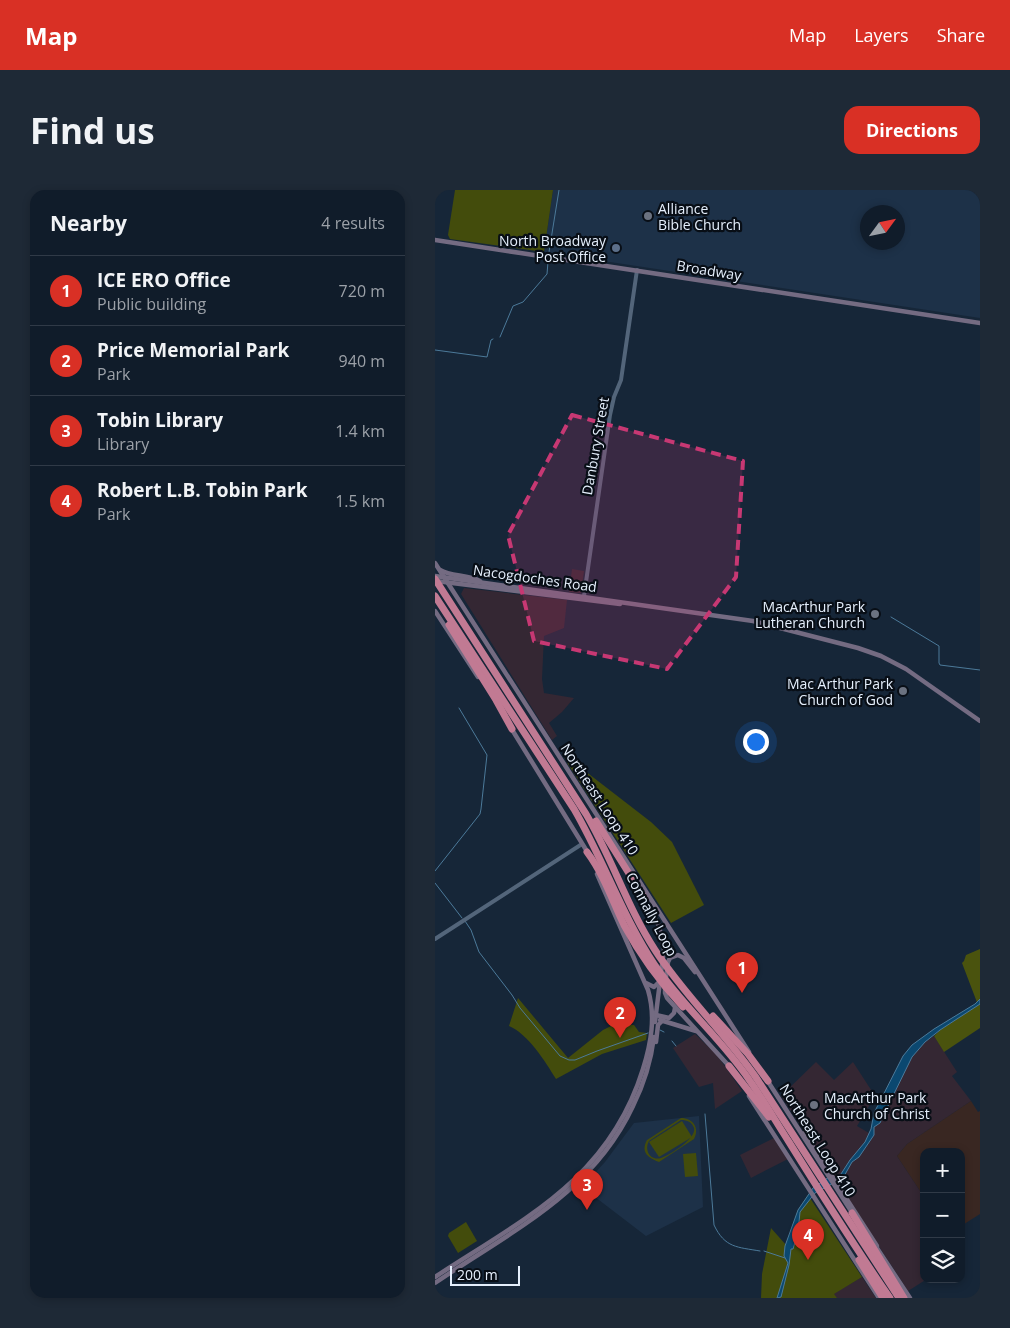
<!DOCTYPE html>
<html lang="en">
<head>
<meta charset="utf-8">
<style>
	body { margin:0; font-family:"Open Sans",sans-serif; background:#1e2936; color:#f1f3f6 }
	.controls { position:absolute; right:15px; bottom:15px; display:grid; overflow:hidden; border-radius:10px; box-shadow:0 2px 8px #0003 }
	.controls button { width:45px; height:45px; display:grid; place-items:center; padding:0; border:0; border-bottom:1px solid #303a47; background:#101c2a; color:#f1f3f6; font:25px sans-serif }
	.compass { position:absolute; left:425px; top:15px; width:45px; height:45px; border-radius:50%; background:#101c2a; box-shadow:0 2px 8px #0003; rotate:57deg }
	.scale { position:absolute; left:15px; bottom:12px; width:70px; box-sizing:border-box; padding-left:5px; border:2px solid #e5effc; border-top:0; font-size:14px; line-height:18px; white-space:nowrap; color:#e5effc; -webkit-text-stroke:4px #080e16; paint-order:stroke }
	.you { position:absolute; left:320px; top:551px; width:18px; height:18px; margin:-12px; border:4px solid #fff; border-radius:50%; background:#1a73e8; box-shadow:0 0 0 8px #1a73e833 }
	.badge { display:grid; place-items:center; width:32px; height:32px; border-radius:50%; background:#d93025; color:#fff; font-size:16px; font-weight:700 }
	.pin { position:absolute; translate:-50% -41px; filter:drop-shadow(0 1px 2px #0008) }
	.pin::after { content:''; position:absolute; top:26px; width:18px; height:15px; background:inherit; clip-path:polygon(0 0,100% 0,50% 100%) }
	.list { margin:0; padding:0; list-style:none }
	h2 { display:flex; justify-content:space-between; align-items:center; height:65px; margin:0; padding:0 20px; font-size:21px }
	h2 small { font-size:16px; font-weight:400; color:#9ca1a8 }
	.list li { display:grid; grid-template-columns:32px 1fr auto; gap:15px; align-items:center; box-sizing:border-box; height:70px; padding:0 20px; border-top:1px solid #303a47 }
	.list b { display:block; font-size:19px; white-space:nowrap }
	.list p { margin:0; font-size:16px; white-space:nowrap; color:#9ca1a8 }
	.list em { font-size:16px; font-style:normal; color:#9ca1a8 }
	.icon { flex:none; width:28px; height:28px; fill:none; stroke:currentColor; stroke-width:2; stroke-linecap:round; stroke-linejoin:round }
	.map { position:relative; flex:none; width:545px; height:1108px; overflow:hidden; border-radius:15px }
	header { display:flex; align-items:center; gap:30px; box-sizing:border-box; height:70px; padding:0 25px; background:#d93025; color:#fff }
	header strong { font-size:24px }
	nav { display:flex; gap:28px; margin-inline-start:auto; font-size:18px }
	.intro { display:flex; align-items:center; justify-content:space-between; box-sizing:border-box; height:120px; padding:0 30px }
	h1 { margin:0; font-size:35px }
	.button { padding:12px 22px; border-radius:15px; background:#d93025; color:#fff; font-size:18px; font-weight:700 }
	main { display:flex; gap:30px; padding:0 30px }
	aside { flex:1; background:#101c2a; border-radius:15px; box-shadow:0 2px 8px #0003 }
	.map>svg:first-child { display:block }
</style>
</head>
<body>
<header>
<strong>Map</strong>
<nav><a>Map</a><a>Layers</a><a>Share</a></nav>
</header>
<div class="intro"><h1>Find us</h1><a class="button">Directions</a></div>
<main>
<aside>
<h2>Nearby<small>4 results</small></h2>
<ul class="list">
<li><span class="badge">1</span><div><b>ICE ERO Office</b><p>Public building</p></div><em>720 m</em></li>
<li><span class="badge">2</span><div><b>Price Memorial Park</b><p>Park</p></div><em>940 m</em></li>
<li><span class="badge">3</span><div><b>Tobin Library</b><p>Library</p></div><em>1.4 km</em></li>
<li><span class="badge">4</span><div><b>Robert L.B. Tobin Park</b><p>Park</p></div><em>1.5 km</em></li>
</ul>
</aside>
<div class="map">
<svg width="545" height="1108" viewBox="0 0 545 1108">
	<rect width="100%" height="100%" fill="#162638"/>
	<g fill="#342733">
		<polygon points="137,379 149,381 146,403 134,402"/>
		<polygon points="29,398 132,410 129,438 109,446 107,489 109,503 139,508 127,522 114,533 122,546 117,550 26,404"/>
		<polygon points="260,844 282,865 307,901 280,919 278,893 264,897 238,858"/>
		<polygon points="499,846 522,882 517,886 536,911 472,954 462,966 489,1007 489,1089 492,1089 473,1101 346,906 381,872 399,890 418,872 440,906 422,936 439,946 439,937 477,867 490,852"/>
		<polygon points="339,948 353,969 316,988 305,965"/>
		<polygon points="427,1087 441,1108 402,1108 398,1104"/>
	</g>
	<g fill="#1d3148" fill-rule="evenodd">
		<path d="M118,0H545V128L109,62ZM432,22H462V52H432Z"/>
		<polygon points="264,926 268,1017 211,1046 147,997 170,972 199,933"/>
	</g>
	<polygon fill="#392722" points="536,911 543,922 545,921 545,1024 526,1036 526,962 489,962 489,1007 462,966 472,954"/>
	<g fill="#434c0c" fill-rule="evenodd">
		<polygon points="20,0 118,0 109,62 15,49 13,45"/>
		<polygon points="128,564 216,632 237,652 269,715 236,733 133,574"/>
		<path d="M83,808L133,868L168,840L178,835H199L204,842L212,843L211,850L167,864L121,889C110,871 93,844 74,836Z"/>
		<path d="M246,928C258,928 265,938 259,949L224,972C214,968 205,963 212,950ZM246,930C252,930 257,932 259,938C262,948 235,965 226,968C215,971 209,960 214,951Z"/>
		<polygon points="247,931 257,947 224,967 214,952"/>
		<polygon points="261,963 263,986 250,987 248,964"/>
		<polygon points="373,1005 427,1087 399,1104 402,1108 326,1108 327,1084 336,1038 351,1055 363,1020"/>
		<polygon points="31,1032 42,1051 23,1063 13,1046 14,1043"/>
	</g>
	<polygon fill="#4a530e" points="545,759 545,838 509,862 499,846 505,840 543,815 527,773 529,771 531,765"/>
	<polygon fill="#0b4870" stroke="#4c7a9a" points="545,809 545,814 505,840 490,852 477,867 451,920 445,933 439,937 439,945 424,967 417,972 408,988 380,1003 365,1022 363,1042 358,1059 356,1059 354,1075 346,1107 342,1108 353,1073 349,1066 350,1056 363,1020 378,998 394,987 402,987 406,984 415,970 430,952 436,939 439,923 468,866 477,855 499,839 540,814"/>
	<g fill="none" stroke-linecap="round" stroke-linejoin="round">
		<g stroke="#4c7a9a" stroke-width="1">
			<polyline points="114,62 124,0"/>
			<polyline points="65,147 78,116 88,112 112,84 113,72"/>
			<polyline points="0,160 52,167 56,150 58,149"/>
			<polyline points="456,427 504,456 504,473 505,475 545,480"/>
			<polyline points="0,681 45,624 46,619 52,565 24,518"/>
			<polyline points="0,693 27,728"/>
			<polyline points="30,731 36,740 44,762 77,805 85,818 125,866 134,870 140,870 162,861 213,843"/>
			<polyline points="225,840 229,842"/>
			<polyline points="237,851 241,856"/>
			<path d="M270,924L279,1035C290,1058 302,1057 325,1061"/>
			<polyline points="329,1061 350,1068"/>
		</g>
		<g stroke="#53657a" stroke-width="4">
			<polyline points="149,406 175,225 179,207 186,190 202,80"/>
			<polyline points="0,749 147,654"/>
		</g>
		<g stroke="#746b82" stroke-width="4.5">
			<polyline points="0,50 545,133"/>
			<polyline points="0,373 314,862"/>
			<path d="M5,380C16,387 32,384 45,391"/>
			<polyline points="0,386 318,431 423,458 446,466 471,479 545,531"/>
			<polyline points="1,391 185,414"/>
			<polyline points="0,421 43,487"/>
			<polyline points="76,538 153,663"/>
			<polyline points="209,707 224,736 229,759 220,832"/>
			<polyline points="260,782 249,768 243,765 235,768 233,772 230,795 230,803 232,808 294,876"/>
			<polyline points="211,793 219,797 224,792"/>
			<polyline points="221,825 234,828 239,823 240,818"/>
			<polyline points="225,830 261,841"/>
			<polyline points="221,852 223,835 227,831"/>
			<polyline points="332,890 418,1024"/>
			<polyline points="314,906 444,1108"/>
			<polyline points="369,943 442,1056"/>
			<polyline points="440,1055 475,1108"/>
			<path d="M0,1087C90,1028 174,989 208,879C216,853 221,827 213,800L162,684"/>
			<path d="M0,1093C76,1041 157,1004 198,916C209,894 216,871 219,847"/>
		</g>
		<g stroke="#c17a93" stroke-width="7">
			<path d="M0,389L151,624C177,668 192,717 220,760C249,805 289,842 320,886L464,1108"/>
			<path d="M0,406L139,619C168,669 187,725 219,774C247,816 287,849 315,891C329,911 341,932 354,952C387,1005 420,1057 455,1108"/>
			<polyline points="14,435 61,510 77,539"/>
			<polyline points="161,631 210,709"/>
			<path d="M152,662C169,685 177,710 189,735C205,765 225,792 248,817"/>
			<polyline points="278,826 313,864 333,891"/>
			<polyline points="294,876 334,927"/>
			<polyline points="417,1023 469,1108"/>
			<polyline points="424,1070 448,1108"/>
		</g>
	</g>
	<path fill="#c73873" fill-opacity="0.2" stroke="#c73873" stroke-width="4" stroke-dasharray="10 6" stroke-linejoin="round" d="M137,225L308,271L301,387L232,479L99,451L73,345Z"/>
	<g fill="#6b7280" stroke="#080e16" stroke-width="2">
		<circle cx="213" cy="26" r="5"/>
		<circle cx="440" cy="424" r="5"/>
		<circle cx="468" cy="501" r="5"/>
		<circle cx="379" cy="915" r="5"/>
	</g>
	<circle fill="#5c6f8a" stroke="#080e16" stroke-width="2" cx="181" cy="58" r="5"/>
	<g text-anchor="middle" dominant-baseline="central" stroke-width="4.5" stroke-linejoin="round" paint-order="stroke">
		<g font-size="14" fill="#e5effc" stroke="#080e16" text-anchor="end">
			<text x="223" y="18" text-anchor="start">Alliance<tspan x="223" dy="16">Bible Church</tspan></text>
			<text x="171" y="50">North Broadway<tspan x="171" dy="16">Post Office</tspan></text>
			<text x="430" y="416">MacArthur Park<tspan x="430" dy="16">Lutheran Church</tspan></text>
			<text x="458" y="493">Mac Arthur Park<tspan x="458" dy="16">Church of God</tspan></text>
			<text x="389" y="907" text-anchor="start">MacArthur Park<tspan x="389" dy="16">Church of Christ</tspan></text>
		</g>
		<g font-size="14" fill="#e5effc" stroke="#080e16">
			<text transform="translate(274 80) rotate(9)">Broadway</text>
			<text transform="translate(160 256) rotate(-80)">Danbury Street</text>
			<text transform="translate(100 388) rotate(8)">Nacogdoches Road</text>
			<text transform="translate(165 609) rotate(57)">Northeast Loop 410</text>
			<text transform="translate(217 724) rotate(62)">Connally Loop</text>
			<text transform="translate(383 950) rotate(58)">Northeast Loop 410</text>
		</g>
	</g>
</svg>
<div class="controls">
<button>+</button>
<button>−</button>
<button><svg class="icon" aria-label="layers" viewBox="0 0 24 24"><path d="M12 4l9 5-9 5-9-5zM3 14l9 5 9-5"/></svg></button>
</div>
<svg class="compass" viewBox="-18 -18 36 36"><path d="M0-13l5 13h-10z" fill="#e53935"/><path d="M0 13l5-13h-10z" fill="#9ca1a8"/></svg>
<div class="scale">200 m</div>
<div class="you"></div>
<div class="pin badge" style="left:307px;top:803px">1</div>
<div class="pin badge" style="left:185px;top:848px">2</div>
<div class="pin badge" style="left:152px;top:1020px">3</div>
<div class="pin badge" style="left:373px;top:1070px">4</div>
</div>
</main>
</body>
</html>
